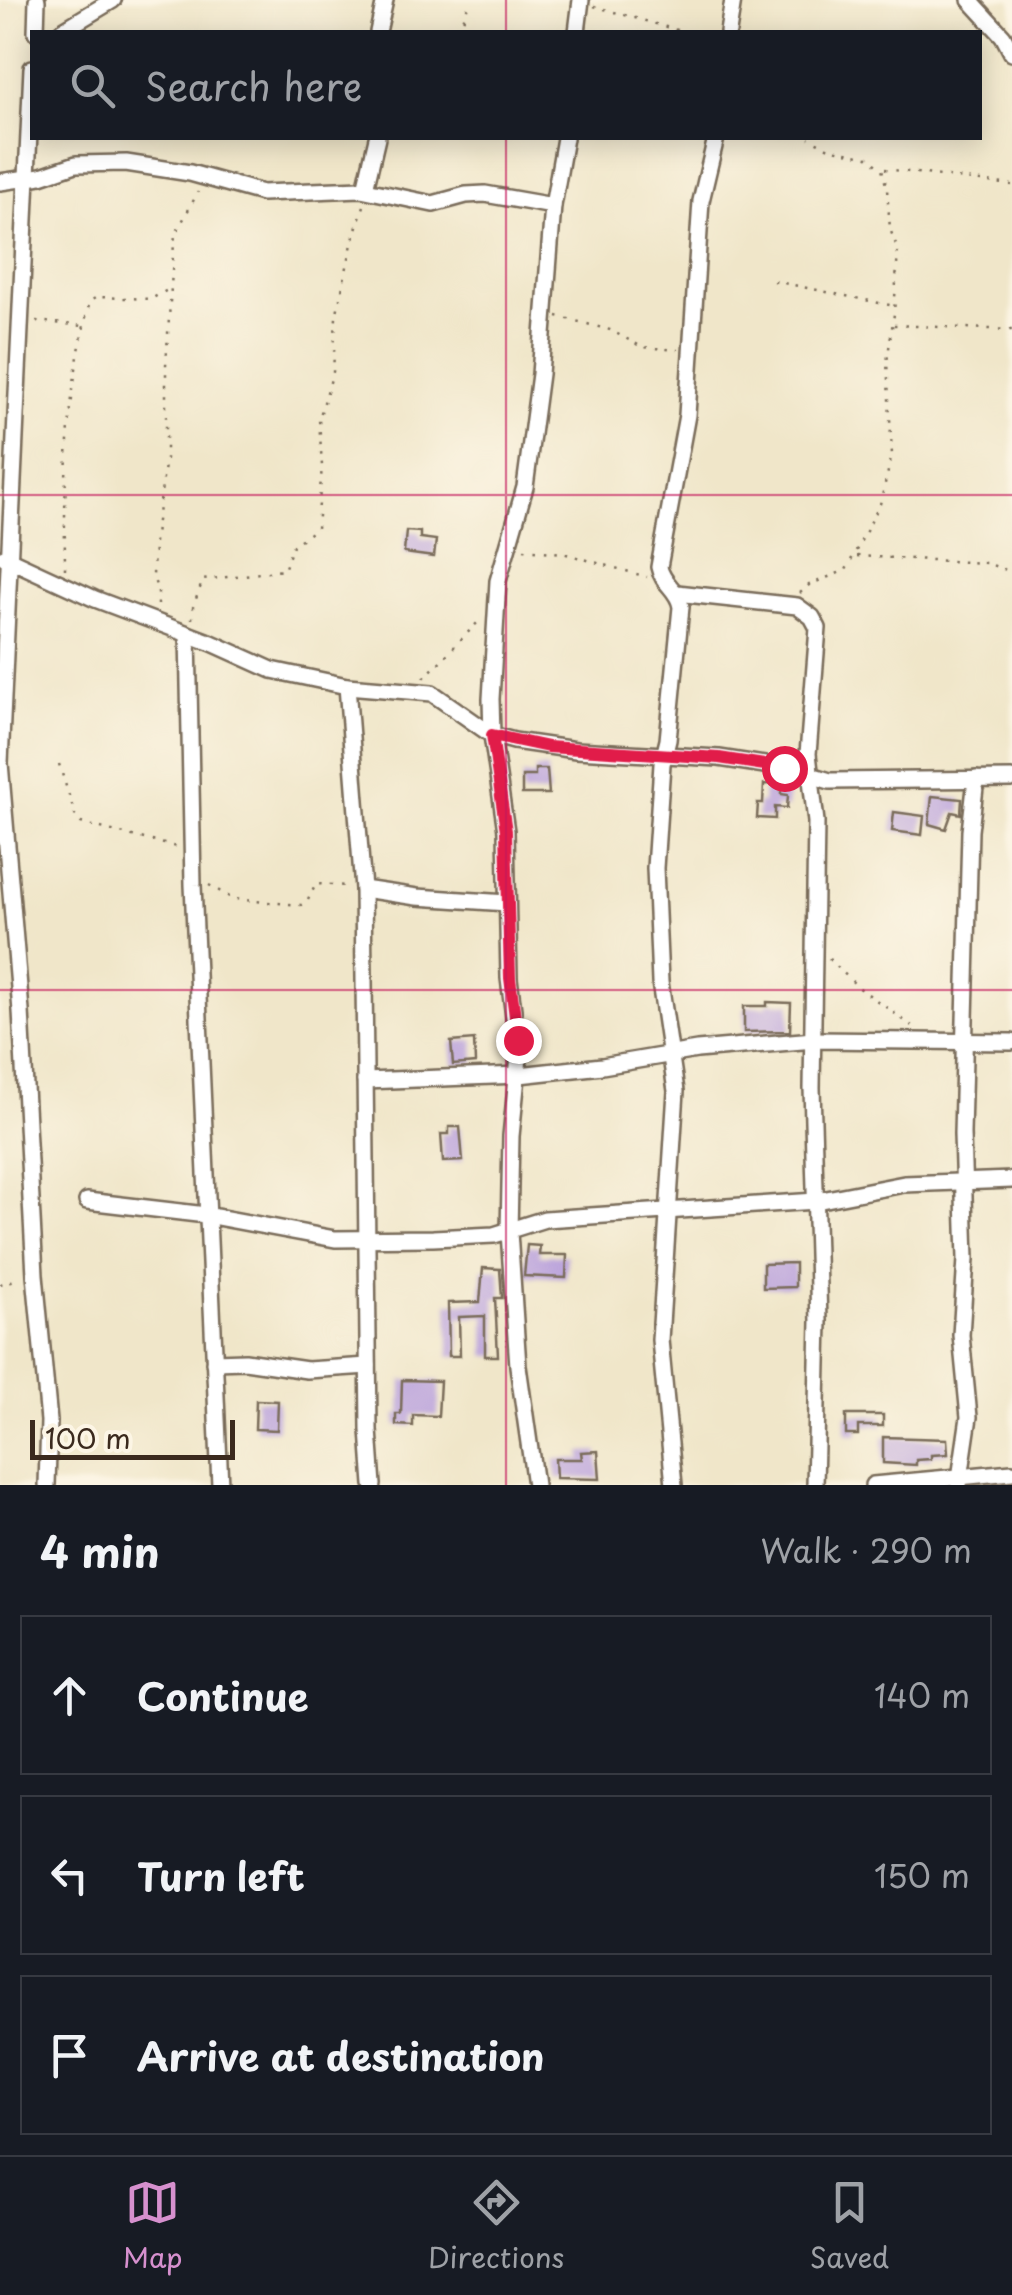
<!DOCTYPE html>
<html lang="en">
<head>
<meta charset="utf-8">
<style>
	body { margin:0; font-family:"Playpen Sans",sans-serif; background:#242831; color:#f1f3f6 }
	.scale { position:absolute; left:30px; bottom:25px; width:205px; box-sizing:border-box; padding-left:10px; border:5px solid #3b2a1e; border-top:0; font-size:28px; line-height:35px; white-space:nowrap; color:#3b2a1e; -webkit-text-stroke:8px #fcf5e5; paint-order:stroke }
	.stop { position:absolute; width:30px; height:30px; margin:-22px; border:8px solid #e11d48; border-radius:50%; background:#fff }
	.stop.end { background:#e11d48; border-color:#fff; box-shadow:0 2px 10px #0008 }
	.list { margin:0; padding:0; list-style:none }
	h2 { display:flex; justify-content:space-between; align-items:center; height:130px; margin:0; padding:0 40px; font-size:42px }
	h2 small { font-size:32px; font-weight:400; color:#9ea1a6 }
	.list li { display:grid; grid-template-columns:65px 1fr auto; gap:30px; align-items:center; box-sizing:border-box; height:160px; margin:0 20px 20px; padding:0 20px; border:2px solid #363941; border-radius:0px }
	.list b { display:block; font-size:38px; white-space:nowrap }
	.list em { font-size:32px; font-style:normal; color:#9ea1a6 }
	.icon { flex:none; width:55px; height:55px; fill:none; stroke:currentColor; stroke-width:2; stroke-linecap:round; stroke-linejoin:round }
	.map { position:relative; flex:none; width:1012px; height:1485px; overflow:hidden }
	.search { position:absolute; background:#171b24; box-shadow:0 5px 25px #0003; left:30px; right:30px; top:30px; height:110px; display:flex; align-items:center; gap:25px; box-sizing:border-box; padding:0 35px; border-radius:0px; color:#9ea1a6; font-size:38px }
	.sheet { height:670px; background:#171b24 }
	nav { display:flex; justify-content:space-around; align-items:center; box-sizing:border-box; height:140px; border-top:2px solid #363941; background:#171b24; font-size:28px; color:#9ea1a6 }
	nav a { display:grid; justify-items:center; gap:5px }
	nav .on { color:#d690ce }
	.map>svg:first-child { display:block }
</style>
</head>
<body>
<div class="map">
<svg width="1012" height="1485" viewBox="0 0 1012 1485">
	<rect width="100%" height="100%" fill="#fcf5e5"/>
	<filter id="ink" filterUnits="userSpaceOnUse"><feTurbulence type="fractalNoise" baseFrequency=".01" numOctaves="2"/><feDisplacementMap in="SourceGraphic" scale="20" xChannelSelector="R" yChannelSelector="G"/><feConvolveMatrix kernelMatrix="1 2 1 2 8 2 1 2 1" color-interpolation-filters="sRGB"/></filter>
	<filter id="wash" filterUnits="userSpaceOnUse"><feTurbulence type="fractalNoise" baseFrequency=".0048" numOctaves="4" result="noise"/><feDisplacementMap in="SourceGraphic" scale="40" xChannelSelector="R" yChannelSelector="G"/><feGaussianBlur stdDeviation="2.25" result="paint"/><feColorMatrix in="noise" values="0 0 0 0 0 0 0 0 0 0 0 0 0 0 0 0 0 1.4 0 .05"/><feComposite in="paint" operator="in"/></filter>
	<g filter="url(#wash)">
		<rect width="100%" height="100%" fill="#f0e6c9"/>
		<g id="blocks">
			<g fill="#baa2db">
				<polygon points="406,531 420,532 420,538 436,540 434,557 404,553"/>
				<polygon points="535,769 547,769 549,794 522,794 522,776 535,776"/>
				<polygon points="764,784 781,785 781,794 788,795 787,808 775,807 775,819 757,818 758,803 763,803"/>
				<polygon points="932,796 962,799 961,814 952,812 946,829 929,824"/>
				<polygon points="894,812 924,816 922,835 892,831"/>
				<polygon points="767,1002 791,1003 790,1031 744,1032 744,1006 767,1006"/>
				<polygon points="474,1040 475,1063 453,1065 451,1042"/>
				<polygon points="449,1127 460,1127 463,1161 443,1162 441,1134 449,1134"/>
				<polygon points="527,1245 540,1246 539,1255 567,1255 566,1278 524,1276"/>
				<polygon points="795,1263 795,1287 763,1288 763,1264"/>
				<polygon points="483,1268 500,1269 502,1298 495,1298 498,1356 485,1356 485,1316 459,1317 460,1356 449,1356 448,1303 480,1302"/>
				<polygon points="402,1380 440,1381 438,1416 413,1415 413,1426 396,1425 396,1414 401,1414"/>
				<polygon points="256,1400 278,1401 277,1430 255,1429"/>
				<polygon points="846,1415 883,1415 883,1426 858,1426 858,1435 846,1435"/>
				<polygon points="883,1437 947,1439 948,1454 931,1455 931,1459 916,1460 916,1465 883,1463"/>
				<polygon points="598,1451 600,1479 556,1478 555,1459 582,1459 581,1452"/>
			</g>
		</g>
	</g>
	<g filter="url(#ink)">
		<use href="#blocks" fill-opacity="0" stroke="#7a6c5a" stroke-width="2.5"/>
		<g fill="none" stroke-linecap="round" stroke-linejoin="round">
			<g stroke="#7a6c5a" stroke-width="20">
				<g id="street">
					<polyline points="970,0 1003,36 1012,53"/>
					<polyline points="36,32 37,0"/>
					<polyline points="60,32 113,0"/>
					<polyline points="378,32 385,0"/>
					<polyline points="577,32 581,0"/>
					<polyline points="728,32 733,0"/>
					<polyline points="32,68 0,763 21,1011 35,1275 49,1421 47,1485"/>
					<polyline points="0,182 41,176 76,164 126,163 190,173 262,193 361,189 433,204 466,195 485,194 553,206"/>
					<polyline points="365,189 377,138"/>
					<polyline points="4,557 95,599 212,643 272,670 347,686 432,693 492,735 514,741 576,750 719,758 791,769 830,781 1012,779"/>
					<polyline points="677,593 797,606 812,617 818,628 808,754 816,822 812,1088 819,1321 815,1485"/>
					<polyline points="188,634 193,885 220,1485"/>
					<polyline points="347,686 363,889 369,1430 373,1485"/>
					<polyline points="363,889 417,897 507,903"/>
					<polyline points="365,1081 519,1075 602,1066 697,1050 814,1040 1012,1042"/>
					<polyline points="87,1201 206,1215 335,1239 433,1238 494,1235 545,1219 816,1201 904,1184 1012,1180"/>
					<polyline points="214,1362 245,1361 307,1370 368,1366"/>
					<polyline points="535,1485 518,1366 509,1232 511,1136 519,1057 509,978 506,831 492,735 491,699 498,581 525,487 540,374 553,206 565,138"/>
					<path d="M674,1485L660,1340L676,1091L660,982L655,868L662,764L668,740L681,607C679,590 662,584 659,567L687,415L701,201L716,138"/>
					<polyline points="873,1485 1012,1472"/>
					<polyline points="959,1485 969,1417 961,1335 966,1259 962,1134 970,831 976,779"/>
				</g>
			</g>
			<g stroke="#7a6c5a" stroke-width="2.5" stroke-dasharray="2.5 8" stroke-linecap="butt">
				<polyline points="594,6 683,32"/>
				<polyline points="460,29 470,0"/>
				<polyline points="885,169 1012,185"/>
				<polyline points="774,281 894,306"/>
				<polyline points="557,316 610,330 642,347 678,350"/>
				<polyline points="36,321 83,326"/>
				<polyline points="894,325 1012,330"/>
				<polyline points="524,549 563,553 647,577"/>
				<polyline points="857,556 986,563 1012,572"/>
				<path d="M65,569C64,479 67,389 90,301L97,297L151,299L171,288"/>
				<polyline points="800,593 809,585 846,570 880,504 892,455 887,362 894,314 898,250 890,229 887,189 882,169 868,157 829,148 809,138"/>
				<polyline points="158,605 158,591 153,577 154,542 166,458 166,365 173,255 175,235 198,192"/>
				<polyline points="192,619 193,607 203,580 284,570 293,545 317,528 322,466 319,419 333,372 336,317 354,235 365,203"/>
				<polyline points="424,678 481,619"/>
				<polyline points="59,764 75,815 81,823 176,847"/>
				<polyline points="209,885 233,899 301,905 307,902 316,884 348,886"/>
				<polyline points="829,959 858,987 912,1026"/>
				<polyline points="0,1284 19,1279"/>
			</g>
			<use href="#street" stroke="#fff" stroke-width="15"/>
		</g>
	</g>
	<g fill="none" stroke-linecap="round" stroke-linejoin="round" filter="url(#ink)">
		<polyline stroke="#e11d48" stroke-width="12" points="518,1040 510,978 506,831 492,735 548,747 719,758 784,768"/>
	</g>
	<path fill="none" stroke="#c2185b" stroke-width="2.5" stroke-opacity="0.55" d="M506,0V32M506,138V1485M0,495H1012M0,990H1012"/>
</svg>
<div class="scale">100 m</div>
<div class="stop" style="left:784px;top:768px"></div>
<div class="stop end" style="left:518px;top:1040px"></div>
<div class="search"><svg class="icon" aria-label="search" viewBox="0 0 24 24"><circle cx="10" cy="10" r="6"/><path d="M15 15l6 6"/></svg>Search here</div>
</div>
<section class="sheet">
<h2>4 min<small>Walk · 290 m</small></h2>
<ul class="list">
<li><svg class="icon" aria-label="ahead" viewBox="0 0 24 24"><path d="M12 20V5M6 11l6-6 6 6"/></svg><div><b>Continue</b></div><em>140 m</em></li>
<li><svg class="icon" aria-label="left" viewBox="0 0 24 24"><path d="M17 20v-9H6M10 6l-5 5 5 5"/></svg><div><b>Turn left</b></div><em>150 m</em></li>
<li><svg class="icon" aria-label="arrive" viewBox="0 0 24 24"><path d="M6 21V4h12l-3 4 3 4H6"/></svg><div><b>Arrive at destination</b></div></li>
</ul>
</section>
<nav>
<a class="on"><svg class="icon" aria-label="map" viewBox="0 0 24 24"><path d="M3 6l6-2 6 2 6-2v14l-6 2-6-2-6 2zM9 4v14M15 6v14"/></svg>Map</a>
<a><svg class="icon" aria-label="directions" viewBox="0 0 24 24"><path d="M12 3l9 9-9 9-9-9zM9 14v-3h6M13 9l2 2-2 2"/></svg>Directions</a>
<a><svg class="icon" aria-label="saved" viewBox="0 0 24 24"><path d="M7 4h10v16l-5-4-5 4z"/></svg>Saved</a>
</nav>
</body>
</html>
